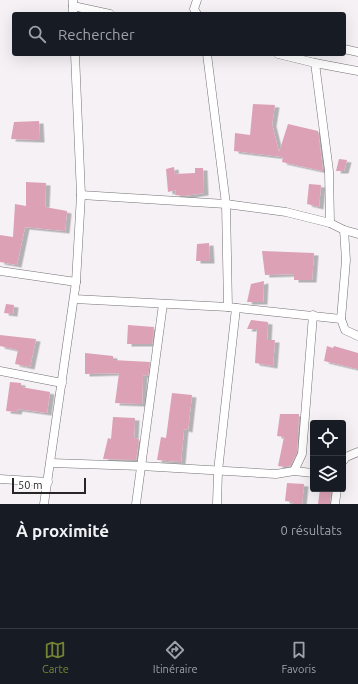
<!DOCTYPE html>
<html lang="fr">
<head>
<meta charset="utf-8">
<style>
	body { margin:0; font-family:Ubuntu,sans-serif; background:#20242c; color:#f1f3f6 }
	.controls { position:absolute; right:12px; bottom:12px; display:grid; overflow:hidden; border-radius:4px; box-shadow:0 4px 16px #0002 }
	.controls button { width:36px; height:36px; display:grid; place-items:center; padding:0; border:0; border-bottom:1px solid #363941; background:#171b24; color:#f1f3f6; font:20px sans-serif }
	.scale { position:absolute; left:12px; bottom:10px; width:74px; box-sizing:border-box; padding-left:4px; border:2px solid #282728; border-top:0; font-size:11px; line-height:14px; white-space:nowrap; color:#282728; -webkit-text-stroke:3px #fff; paint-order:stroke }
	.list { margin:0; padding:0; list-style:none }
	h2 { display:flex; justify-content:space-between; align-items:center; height:52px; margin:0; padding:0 16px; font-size:17px }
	h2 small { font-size:13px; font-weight:400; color:#9ea1a6 }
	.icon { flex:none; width:22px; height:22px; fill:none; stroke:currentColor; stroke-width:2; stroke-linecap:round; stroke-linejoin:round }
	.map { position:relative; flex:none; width:358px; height:504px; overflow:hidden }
	.search { position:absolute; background:#171b24; box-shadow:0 4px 16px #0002; left:12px; right:12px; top:12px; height:44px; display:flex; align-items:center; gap:10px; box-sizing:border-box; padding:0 14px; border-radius:4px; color:#9ea1a6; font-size:15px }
	.sheet { height:124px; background:#171b24 }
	nav { display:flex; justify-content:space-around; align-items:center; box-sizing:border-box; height:56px; border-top:1px solid #363941; background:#171b24; font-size:11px; color:#9ea1a6 }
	nav a { display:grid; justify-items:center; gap:2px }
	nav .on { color:#748332 }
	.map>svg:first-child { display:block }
</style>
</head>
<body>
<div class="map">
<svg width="358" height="504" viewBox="0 0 358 504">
	<defs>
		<filter id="shadow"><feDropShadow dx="4.5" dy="2.5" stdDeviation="0" flood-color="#0004"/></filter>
	</defs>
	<rect width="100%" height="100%" fill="#f5f1f5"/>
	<g fill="#dda1b6" filter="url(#shadow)">
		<polygon points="253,104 275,105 272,124 279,152 288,124 318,131 323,171 282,162 283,157 234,151 235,133 250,135"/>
		<polygon points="39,121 40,140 11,139 14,122"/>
		<polygon points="339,159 347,160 344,171 336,171"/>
		<polygon points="174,167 175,174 195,173 195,168 203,168 204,193 184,196 175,195 176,190 168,192 166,169"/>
		<polygon points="26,182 46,183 45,207 67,211 65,231 25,227 17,265 0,262 0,235 13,237 15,204 26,206"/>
		<polygon points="309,184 321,185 319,207 307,204"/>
		<polygon points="209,243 210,261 196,261 197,244"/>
		<polygon points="262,251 314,253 312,280 294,280 294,274 265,275"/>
		<polygon points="264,281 263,302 247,302 251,284"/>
		<polygon points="6,304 14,305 13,314 4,313"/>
		<polygon points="251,320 268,322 267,340 275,340 273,366 255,363 257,329 247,329"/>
		<polygon points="128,325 154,327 152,344 127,344"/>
		<polygon points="0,335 36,339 30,367 15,364 18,350 0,346"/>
		<polygon points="327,346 333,348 334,346 358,353 358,369 324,361"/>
		<polygon points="85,353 113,356 113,360 150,362 148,376 143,375 142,404 115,403 119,373 85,374"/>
		<polygon points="10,382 21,383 21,387 50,392 47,413 18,409 17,412 6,411"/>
		<polygon points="172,393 192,395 188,430 184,429 181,462 157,460 161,437 166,438"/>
		<polygon points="280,414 299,414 297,453 290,466 285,467 278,466 284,437 277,436"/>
		<polygon points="113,417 135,418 134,438 139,439 136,460 103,459 108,438 111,439"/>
		<polygon points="287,483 304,484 302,504 292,504 293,502 285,501"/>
		<polygon points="320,489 331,489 330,504 318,504"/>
	</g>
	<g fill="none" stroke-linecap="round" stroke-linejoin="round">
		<g stroke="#757275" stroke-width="9">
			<g id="minor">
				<polyline points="197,0 194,9 197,14"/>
				<polyline points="73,1 73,14"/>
				<polyline points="73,6 110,14"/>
				<polyline points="344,49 358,52"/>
				<polyline points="207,54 226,204 228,307"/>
				<polyline points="278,54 315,63 358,71"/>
				<polyline points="315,63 329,171 330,223"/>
				<polyline points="81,195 226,204 286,212 330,223 344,230 358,234"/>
				<polyline points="344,230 346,260 341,319 345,330 358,336"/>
				<polyline points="0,271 76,282"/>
				<polyline points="74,299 228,307 341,319"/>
				<polyline points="0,371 62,383"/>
				<polyline points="343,461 346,457 358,452"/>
				<polyline points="51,463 141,466 276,474 294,471 313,473"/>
				<polyline points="294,471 302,454 313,315"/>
				<polyline points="0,479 48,482"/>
				<polyline points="44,504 76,282 81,195 75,54"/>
				<polyline points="136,504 163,304"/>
				<polyline points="217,504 218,471 236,308"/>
				<polyline points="335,504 337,489"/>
			</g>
		</g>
		<use href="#minor" stroke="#fff" stroke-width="8"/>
	</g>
</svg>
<div class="controls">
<button><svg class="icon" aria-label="locate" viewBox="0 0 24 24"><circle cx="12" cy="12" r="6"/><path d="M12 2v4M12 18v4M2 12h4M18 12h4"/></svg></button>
<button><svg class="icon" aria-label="layers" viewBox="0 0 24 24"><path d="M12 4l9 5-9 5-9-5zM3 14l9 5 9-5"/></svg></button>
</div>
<div class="scale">50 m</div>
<div class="search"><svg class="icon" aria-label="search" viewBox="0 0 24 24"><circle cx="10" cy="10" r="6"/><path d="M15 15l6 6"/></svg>Rechercher</div>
</div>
<section class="sheet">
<h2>À proximité<small>0 résultats</small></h2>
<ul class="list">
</ul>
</section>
<nav>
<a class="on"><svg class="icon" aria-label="map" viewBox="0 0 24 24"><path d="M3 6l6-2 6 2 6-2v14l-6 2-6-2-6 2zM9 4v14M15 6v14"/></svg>Carte</a>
<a><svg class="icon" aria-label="directions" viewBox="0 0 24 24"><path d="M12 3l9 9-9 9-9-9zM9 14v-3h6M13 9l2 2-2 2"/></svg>Itinéraire</a>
<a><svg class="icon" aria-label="saved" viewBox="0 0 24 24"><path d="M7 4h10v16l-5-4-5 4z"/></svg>Favoris</a>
</nav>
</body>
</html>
